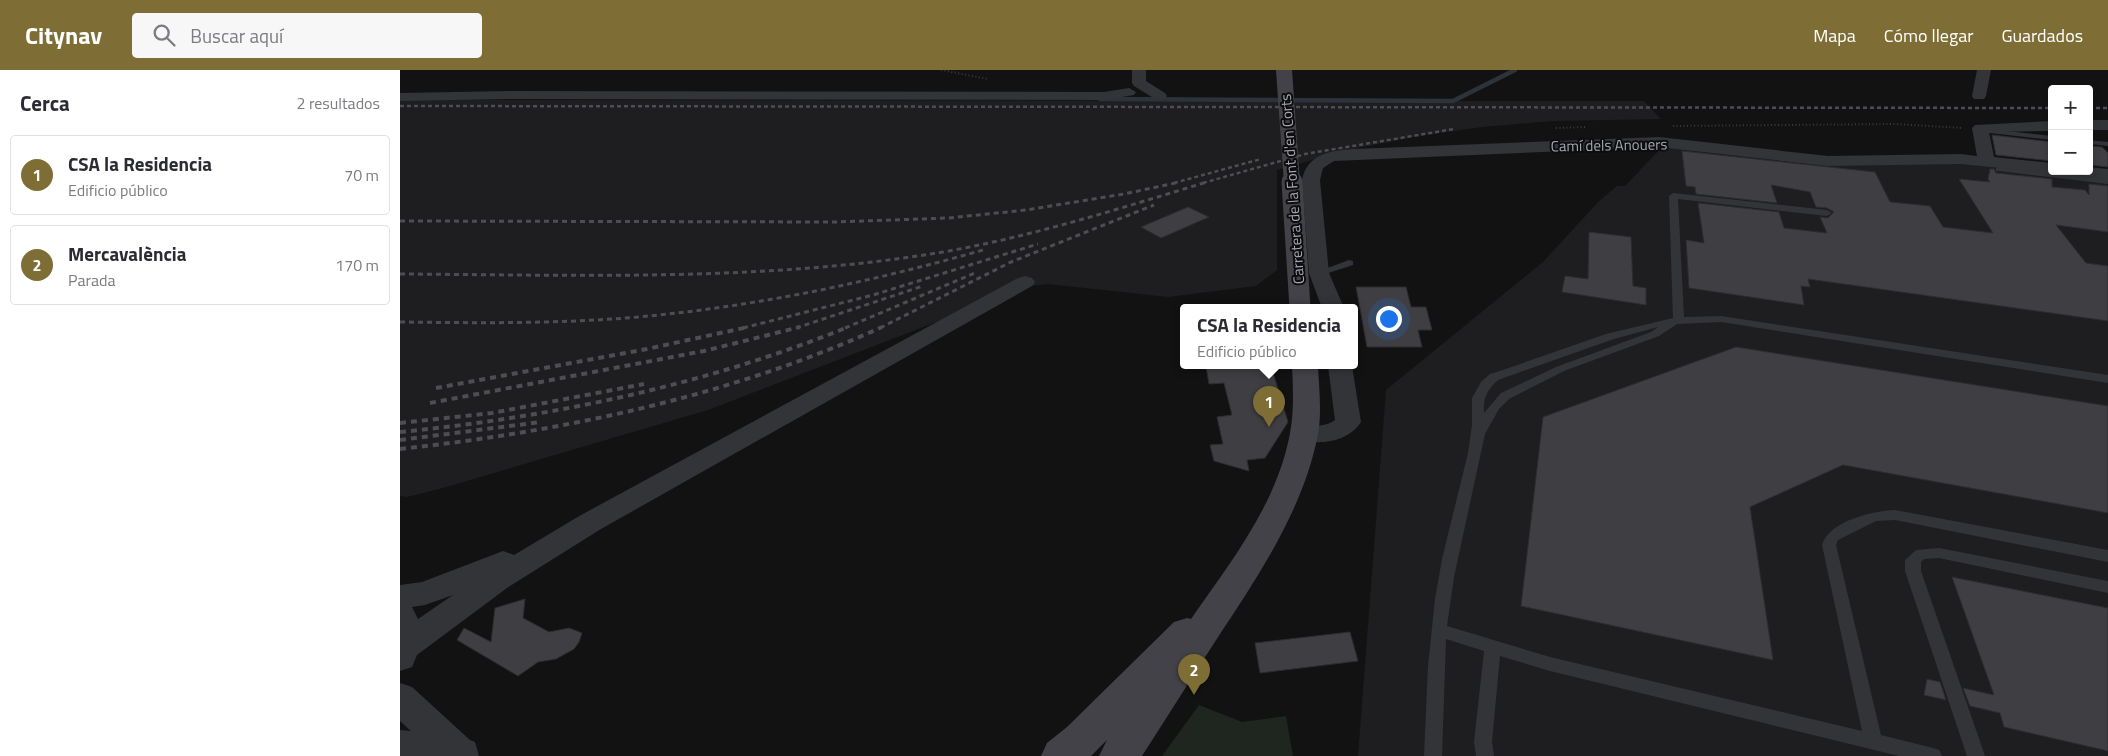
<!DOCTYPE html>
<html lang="es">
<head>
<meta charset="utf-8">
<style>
	body { margin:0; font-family:"Titillium Web",sans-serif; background:#f7f7f7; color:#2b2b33 }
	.controls { position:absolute; right:15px; top:15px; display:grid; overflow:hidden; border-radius:5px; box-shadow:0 2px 8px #0003 }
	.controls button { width:45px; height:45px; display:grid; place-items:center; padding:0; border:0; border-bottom:1px solid #e1e1e2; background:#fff; color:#2b2b33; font:25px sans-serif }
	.you { position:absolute; left:988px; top:248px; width:18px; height:18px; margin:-12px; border:4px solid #fff; border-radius:50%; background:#1a73e8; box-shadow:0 0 0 8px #1a73e833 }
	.badge { display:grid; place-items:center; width:32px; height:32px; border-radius:50%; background:#7e6e36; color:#fff; font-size:16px; font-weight:700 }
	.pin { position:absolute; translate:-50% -41px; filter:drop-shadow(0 1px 2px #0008) }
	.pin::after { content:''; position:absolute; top:26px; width:18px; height:15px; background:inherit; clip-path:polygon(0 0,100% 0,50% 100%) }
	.popup { position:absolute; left:780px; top:234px; width:178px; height:65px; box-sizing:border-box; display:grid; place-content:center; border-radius:5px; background:#fff; filter:drop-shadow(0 1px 4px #0005); font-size:16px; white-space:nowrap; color:#7c7c81 }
	.popup b { font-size:19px; color:#2b2b33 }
	.popup::after { content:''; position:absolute; left:50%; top:100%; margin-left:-10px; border:10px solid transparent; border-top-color:#fff }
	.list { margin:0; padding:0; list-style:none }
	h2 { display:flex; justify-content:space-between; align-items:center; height:65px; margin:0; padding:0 20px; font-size:21px }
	h2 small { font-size:16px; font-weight:400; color:#7c7c81 }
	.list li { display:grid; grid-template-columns:32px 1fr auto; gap:15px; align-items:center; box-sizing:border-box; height:80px; margin:0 10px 10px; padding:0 10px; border:1px solid #e1e1e2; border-radius:5px }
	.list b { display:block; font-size:19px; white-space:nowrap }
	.list p { margin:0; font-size:16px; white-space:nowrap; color:#7c7c81 }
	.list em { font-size:16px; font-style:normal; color:#7c7c81 }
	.icon { flex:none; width:28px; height:28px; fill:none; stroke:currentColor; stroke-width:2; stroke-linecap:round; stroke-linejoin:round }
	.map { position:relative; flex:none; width:1708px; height:686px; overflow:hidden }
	header { display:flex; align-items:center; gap:30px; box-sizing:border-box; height:70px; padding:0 25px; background:#7e6e36; color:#fff }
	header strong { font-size:24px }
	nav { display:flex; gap:28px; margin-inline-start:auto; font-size:18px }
	.search { width:350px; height:45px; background:#f7f7f7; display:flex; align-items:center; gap:12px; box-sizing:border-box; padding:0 18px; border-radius:5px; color:#7c7c81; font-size:19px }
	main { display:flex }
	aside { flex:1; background:#fff }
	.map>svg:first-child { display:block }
</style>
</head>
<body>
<header>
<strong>Citynav</strong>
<div class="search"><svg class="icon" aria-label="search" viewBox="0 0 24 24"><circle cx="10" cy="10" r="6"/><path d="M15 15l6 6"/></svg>Buscar aquí</div>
<nav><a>Mapa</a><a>Cómo llegar</a><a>Guardados</a></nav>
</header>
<main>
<aside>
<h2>Cerca<small>2 resultados</small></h2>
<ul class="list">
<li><span class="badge">1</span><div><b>CSA la Residencia</b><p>Edificio público</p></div><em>70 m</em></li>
<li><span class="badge">2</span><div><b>Mercavalència</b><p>Parada</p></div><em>170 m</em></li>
</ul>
</aside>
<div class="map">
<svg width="1708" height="686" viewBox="0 0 1708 686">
	<rect width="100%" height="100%" fill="#121213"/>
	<g fill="#1e1e20">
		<polygon points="0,30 1244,31 1261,49 1152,51 1082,57 1019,66 943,81 877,100 877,200 856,216 768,227 648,214 630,216 308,340 43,418 7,427 0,426"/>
		<polygon points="1265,74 1436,95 1579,92 1708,107 1708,686 958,686 986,320 1143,192 1199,131 1217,116 1225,116"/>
	</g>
	<polygon fill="#1f2620" points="799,635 842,652 886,646 893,686 762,686"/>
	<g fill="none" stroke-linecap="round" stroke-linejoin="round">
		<polyline stroke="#2c333b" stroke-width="4.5" points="700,29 1053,31 1115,0"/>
	</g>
	<g fill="#3f3f43" stroke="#2d2c2f">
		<polygon points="1592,65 1652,72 1652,91 1596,85"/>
		<polygon points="1689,76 1702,77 1708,83 1708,97 1689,95"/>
		<polygon points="1282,81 1475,102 1490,132 1530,136 1543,157 1593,163 1559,109 1590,112 1588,109 1590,99 1594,99 1596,103 1652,109 1652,117 1685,120 1689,125 1689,114 1708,116 1708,162 1656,155 1686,193 1708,196 1708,251 1408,209 1410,217 1401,216 1404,235 1289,218 1286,170 1304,173 1298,133 1379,142 1384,158 1427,163 1420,147 1428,148 1434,142 1427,138 1416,137 1410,122 1371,115 1377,133 1296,124 1295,117 1286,116"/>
		<polygon points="788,137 809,147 761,168 741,157"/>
		<polygon points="1189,162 1231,167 1233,216 1246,218 1246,235 1162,222 1165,206 1188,209"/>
		<polygon points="956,217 1006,217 1011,237 1026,237 1032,260 1018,260 1022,277 967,277"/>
		<polygon points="1336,277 1708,336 1708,443 1443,395 1350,437 1373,590 1121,536 1143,347"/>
		<polygon points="806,296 871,296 888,352 865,388 847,390 849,401 814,391 810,375 823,374 817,347 832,345 824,313 809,314"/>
		<polygon points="1552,507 1708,538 1708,681 1604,657 1600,643 1570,636 1563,618 1594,625"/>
		<polygon points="125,529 123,548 149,562 169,558 182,563 179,572 174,579 156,589 138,592 118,606 57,570 64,558 91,572 95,538"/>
		<polygon points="950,562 958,591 860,603 855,573"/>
		<polygon points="1527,609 1540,612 1546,630 1524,625"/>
	</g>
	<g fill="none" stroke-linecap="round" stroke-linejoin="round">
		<g stroke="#393a3f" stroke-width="2" stroke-dasharray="1 2.5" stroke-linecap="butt">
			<polyline points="541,0 588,9"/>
			<polyline points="1273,56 1495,54 1562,58"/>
			<polyline points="1156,58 1187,57"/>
		</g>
		<g fill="#333438" fill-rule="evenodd">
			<polygon points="1578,58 1652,66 1652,70 1581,62 1577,60"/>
			<polygon points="1689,70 1708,72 1708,76 1689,74"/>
			<polygon points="1596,97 1708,108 1708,114 1599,101 1596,101"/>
			<path d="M1273,123L1427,140L1432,143L1427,146L1278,129L1284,247L1321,246L1708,305V313L1321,252L1277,254L1259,266L1164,301L1109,329L1099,339L1085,364L1054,507L1047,556L1150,587L1462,661L1422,475C1429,451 1472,441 1495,440L1708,480V492L1495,450L1476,451L1438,470L1436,475L1481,665L1533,678L1539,680L1542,686H1499L1150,601L1100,586L1092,672L1094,686H1076L1074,672L1084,581L1046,569L1042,686H1024L1028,596L1035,529L1042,489L1068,383L1072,355V328L1081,312L1090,304L1100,301L1206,264L1273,248L1269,126ZM1258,257L1251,262L1156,297L1101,323L1084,343C1083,328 1087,320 1098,310L1214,269Z"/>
			<polygon points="949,190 953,191 953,195 919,206 914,203"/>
			<polygon points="1539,478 1708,511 1708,523 1539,488 1524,489 1521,492 1521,501 1585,686 1567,686 1505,501 1505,490 1516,480"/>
		</g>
		<g fill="#333438" fill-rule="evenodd">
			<polygon points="732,0 746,0 746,11 765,23 767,26 765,29 755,29 734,16 732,13"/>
			<polygon points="1577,0 1591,0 1586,26 1584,29 1574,29 1572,26"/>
			<polygon points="729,18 736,22 734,25 704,30 110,29 0,31 0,23 110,21 704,22"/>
			<rect x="1689" y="50" width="19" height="10"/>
			<path d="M1652,51V61L1589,62L1594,87L1652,93V101H1658L1652,103L1561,94L1428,96L1259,77L934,91L923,98L920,110L929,203L944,238H922L909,203L902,110C907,84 930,81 953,79L1259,67L1428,86L1561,84L1577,86L1572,58L1575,55Z"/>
			<polygon points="1689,97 1708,99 1708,109 1679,105 1677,101 1689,101"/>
			<path d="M625,206L632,208L635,212L632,216L201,459L107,518L17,585L12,597L0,601V515L22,512L103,481L114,485L181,445L618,208ZM53,525L18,549L12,537L25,535Z"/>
			<path d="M928,296H952L961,352C946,374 918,375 895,369L891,363L895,357C909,354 923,359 935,350Z"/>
			<polygon points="0,613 12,617 70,670 75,672 79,686 0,686 0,660 11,661 0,651"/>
		</g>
		<path fill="#424248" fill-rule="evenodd" d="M892,296H918C919,318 922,342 918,364C904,438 860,503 820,564C793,605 768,646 742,686H699L707,670L691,686H641L647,673L667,657L774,552L787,548L791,549C832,490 880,430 891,357C894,337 893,316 892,296Z"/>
		<g stroke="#4d4d53" stroke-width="2.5" stroke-dasharray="4 3" stroke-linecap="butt">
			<polyline points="0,36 1652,38"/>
			<polyline points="1689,38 1708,38"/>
			<polyline points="774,113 861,89"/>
			<polyline points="803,113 905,84 1054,59"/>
		</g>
		<g stroke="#4d4d53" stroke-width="3" stroke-dasharray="5 4" stroke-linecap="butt">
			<polyline points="0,151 435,152 548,148 626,140 724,124 780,112"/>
			<path d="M0,204C183,205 368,212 549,181C637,165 721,138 807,112"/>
			<path d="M0,252C83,253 167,254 249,246C363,235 474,211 583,180"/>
			<polyline points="343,258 473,225 638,174"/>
			<polyline points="396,258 523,216"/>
			<polyline points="445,258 575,203"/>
			<polyline points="480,258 611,192 754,135"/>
		</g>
		<g stroke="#4d4d53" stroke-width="4" stroke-dasharray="6 5" stroke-linecap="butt">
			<polyline points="36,318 247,279 348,257"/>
			<polyline points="30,333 304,281 400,257"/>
			<polyline points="0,353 92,343 244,314"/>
			<path d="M0,362C153,347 305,315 448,257"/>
			<polyline points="0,370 141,352"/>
			<path d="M0,379C166,361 330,326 482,257"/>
		</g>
		<polyline stroke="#424248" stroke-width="16" points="884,0 892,113"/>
		<polyline stroke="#424248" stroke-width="21" points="892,112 900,238"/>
	</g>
	<g text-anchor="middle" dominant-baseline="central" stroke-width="4" stroke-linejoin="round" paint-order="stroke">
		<g font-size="15" fill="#a5a7b3" stroke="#0d0d0e">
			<text transform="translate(1209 75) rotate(-1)">Camí dels Anouers</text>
			<text transform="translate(892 119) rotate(-94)">Carretera de la Font d'en Corts</text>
		</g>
	</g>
</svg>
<div class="controls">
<button>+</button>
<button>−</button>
</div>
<div class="you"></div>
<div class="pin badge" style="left:869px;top:357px">1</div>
<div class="popup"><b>CSA la Residencia</b>Edificio público</div>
<div class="pin badge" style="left:794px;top:625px">2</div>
</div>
</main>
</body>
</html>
